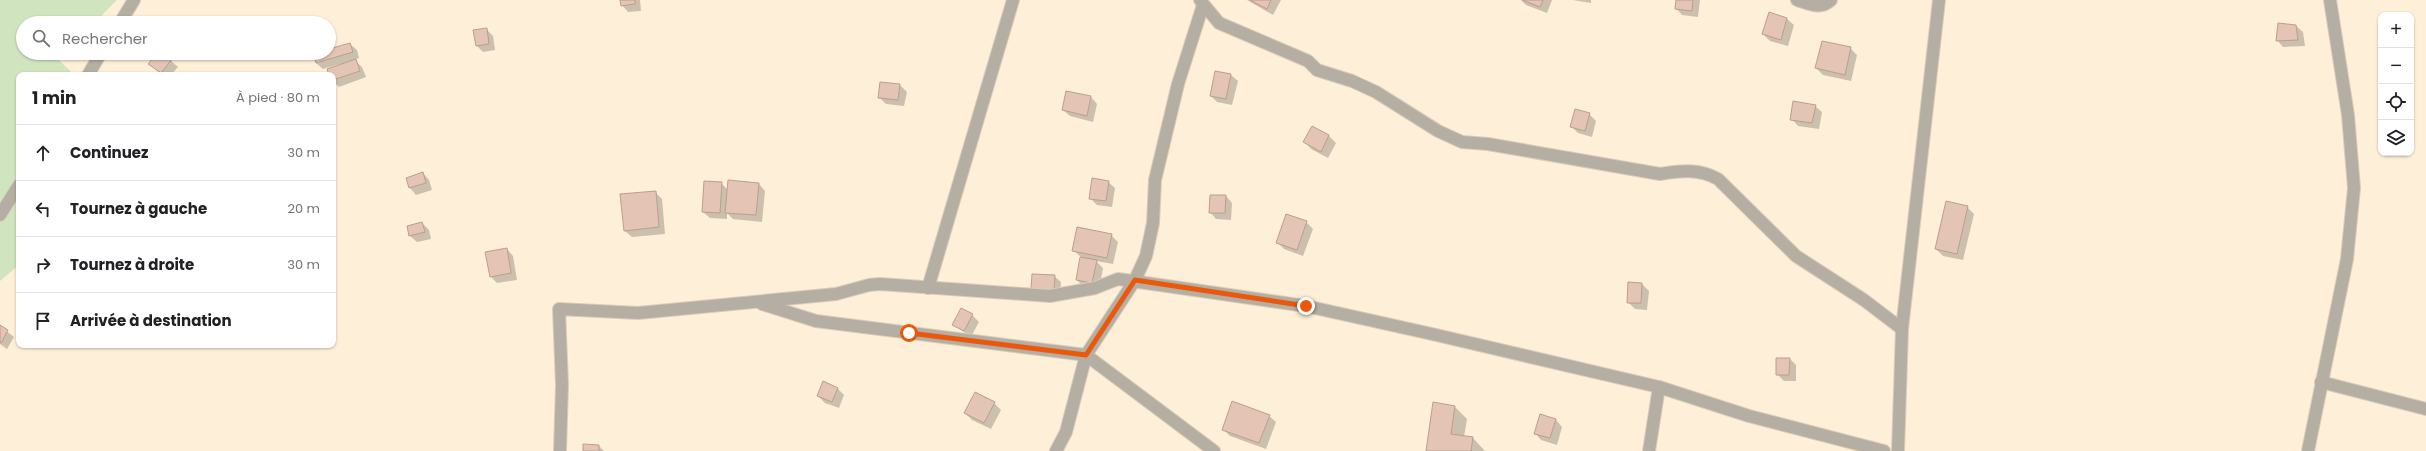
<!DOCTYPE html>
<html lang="fr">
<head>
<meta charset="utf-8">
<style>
	body { margin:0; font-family:Poppins,sans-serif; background:#f2f2f2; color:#202124 }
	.controls { position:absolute; right:12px; top:12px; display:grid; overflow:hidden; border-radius:8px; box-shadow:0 1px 3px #0004 }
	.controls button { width:36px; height:36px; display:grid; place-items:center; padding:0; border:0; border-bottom:1px solid #e0e0e0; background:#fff; color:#202124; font:20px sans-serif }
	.stop { position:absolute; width:12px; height:12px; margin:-9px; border:3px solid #ea580c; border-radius:50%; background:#fff }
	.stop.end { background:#ea580c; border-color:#fff; box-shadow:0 1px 4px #0008 }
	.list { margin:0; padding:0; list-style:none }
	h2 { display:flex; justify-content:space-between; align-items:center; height:52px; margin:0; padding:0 16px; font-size:17px }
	h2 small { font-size:13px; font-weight:400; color:#757577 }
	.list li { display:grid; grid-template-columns:26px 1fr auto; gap:12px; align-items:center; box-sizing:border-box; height:56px; padding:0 16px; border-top:1px solid #e0e0e0 }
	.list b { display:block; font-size:15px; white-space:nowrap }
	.list em { font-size:13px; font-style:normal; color:#757577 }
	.icon { flex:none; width:22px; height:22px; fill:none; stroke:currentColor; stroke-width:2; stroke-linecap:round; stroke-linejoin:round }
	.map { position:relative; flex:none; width:2426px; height:451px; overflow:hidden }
	.search { position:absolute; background:#fff; box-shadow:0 1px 3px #0004; left:16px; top:16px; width:320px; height:44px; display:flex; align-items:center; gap:10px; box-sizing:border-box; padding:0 14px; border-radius:22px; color:#757577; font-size:15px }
	.panel { position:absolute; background:#fff; box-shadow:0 1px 3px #0004; left:16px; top:72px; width:320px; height:276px; border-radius:8px }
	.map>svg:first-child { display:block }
</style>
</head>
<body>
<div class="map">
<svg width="2426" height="451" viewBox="0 0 2426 451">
	<rect width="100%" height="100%" fill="#feefd9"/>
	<polygon fill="#d0e5bf" points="0,0 117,0 94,23 23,23 23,53 63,53 58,59 74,75 19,75 19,265 0,281"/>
	<g fill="#0003">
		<polygon points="621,0 640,0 641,11 628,12 622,5"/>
		<polygon points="1247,0 1281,0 1273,15"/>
		<polygon points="1521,0 1552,0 1547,13 1526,5"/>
		<polygon points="1573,0 1591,0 1591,3"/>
		<polygon points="1677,0 1700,0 1698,17 1682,15 1676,8"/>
		<polygon points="1769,14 1787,19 1794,25 1788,46 1770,41 1763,34"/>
		<polygon points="2296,26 2303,32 2305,46 2283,47 2277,40"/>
		<polygon points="486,29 493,36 495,50 483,52 477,46"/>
		<polygon points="350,44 357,50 359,58 354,60 362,67 366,77 339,87 333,81 333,75 330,75 340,64 323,69 316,63 314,54 329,53 329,50"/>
		<polygon points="1850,48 1857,55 1851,81 1823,75 1816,68"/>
		<polygon points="158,53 162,53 178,67 171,75 162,75 150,64"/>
		<polygon points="1231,75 1238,81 1232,105 1217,102 1211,96"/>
		<polygon points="881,83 900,85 907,92 904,106 886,104 879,97"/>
		<polygon points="1091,97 1097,104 1093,122 1070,116 1063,110"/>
		<polygon points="1815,106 1822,112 1819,129 1798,126 1792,119"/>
		<polygon points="1589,114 1596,121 1592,137 1578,133 1571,126"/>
		<polygon points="1312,127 1329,136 1336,143 1328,158 1311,149 1305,142"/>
		<polygon points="423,173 429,180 432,190 416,195 410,188 407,178"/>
		<polygon points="1108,182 1115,188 1112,207 1097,205 1090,198"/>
		<polygon points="721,183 728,190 759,184 765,191 762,222 733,219 727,213 727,219 710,218 703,212"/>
		<polygon points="655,192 662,199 665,234 632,237 625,231"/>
		<polygon points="1226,196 1232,203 1231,220 1216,219 1210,212"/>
		<polygon points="1967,207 1974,214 1963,260 1943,256 1936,249"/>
		<polygon points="1306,222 1313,229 1303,256 1284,249 1277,242"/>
		<polygon points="422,223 429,230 431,239 417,242 410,236 408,227"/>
		<polygon points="1111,235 1118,242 1113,264 1096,261 1103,268 1099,290 1083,286 1077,280 1081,257 1073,250"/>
		<polygon points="507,249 513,256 517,280 497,283 491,277"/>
		<polygon points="1054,276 1061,282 1060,296 1038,295"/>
		<polygon points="1629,283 1642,284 1649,291 1647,310 1635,309 1628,302"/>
		<polygon points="972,315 979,322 971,337 954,325"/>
		<polygon points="0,326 14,337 7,349 0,344"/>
		<polygon points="1790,359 1796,365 1796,381 1784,381 1777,374"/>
		<polygon points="838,389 844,395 839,408 825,403 818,396"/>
		<polygon points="994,403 1001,410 991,429 972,420 965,413"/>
		<polygon points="1455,407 1467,419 1464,437 1473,438 1485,451 1427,451"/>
		<polygon points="1541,415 1556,420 1562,427 1557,445 1541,440 1535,433"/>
		<polygon points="1269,416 1276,422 1266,449 1230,436 1223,429"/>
		<polygon points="599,446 604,451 584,451"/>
	</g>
	<g fill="#e4c5b5" stroke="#bb9e8e">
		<polygon points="620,0 635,0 635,4 621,6"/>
		<polygon points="1250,0 1271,0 1267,9"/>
		<polygon points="1522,0 1543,0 1540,7"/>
		<polygon points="1676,0 1693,0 1692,11 1675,9"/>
		<polygon points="1769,12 1787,18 1781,40 1762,34"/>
		<polygon points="2278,23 2296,25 2298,40 2276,41"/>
		<polygon points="487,28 489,44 476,46 473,30"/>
		<polygon points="1822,41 1851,47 1845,75 1815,68"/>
		<polygon points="350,43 353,52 316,63 313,54 329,53 329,49"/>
		<polygon points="157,53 163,53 172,59 161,73 148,64"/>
		<polygon points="356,59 360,71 333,80 333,75 329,75 327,69"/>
		<polygon points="1215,71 1231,74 1226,99 1210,96"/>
		<polygon points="880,82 900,84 898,100 878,98"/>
		<polygon points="1066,91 1091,96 1087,116 1062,110"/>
		<polygon points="1793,101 1816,105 1812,123 1790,120"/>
		<polygon points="1575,109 1590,113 1585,131 1570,127"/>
		<polygon points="1312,126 1329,135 1321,152 1303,142"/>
		<polygon points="423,172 426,183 409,188 406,178"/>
		<polygon points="1092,178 1109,181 1106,201 1089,199"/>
		<polygon points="728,180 759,183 756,215 725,213"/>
		<polygon points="704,181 722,182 720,213 702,212"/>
		<polygon points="656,191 659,227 624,231 620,194"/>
		<polygon points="1210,195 1226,195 1225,213 1209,213"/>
		<polygon points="1946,201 1968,206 1957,254 1935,249"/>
		<polygon points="1286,214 1307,221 1297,250 1276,243"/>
		<polygon points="422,222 425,232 409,236 407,226"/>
		<polygon points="1077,227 1112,234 1107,258 1072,251"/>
		<polygon points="507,248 511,273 490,277 485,252"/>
		<polygon points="1080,257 1097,260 1092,283 1076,280"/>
		<polygon points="1032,274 1055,275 1054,290 1031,289"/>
		<polygon points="1628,282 1642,283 1641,303 1627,303"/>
		<polygon points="961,308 973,314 964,331 952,325"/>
		<polygon points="0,325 8,330 1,343 0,342"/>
		<polygon points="1776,358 1790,358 1789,375 1776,375"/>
		<polygon points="823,381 838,388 832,402 817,396"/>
		<polygon points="975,392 995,402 984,423 964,413"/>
		<polygon points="1232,401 1270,415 1259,443 1222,430"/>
		<polygon points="1433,402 1455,406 1451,434 1473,437 1471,451 1426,451"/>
		<polygon points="1540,414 1556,419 1550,438 1534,434"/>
		<polygon points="583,444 599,445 599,451 583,451"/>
	</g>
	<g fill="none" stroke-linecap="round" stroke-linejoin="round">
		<g stroke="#daccb8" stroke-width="14">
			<g id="street">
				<path d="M1200,0L1219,23L1308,61L1317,70L1352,81L1376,92L1438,131L1462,142L1488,144L1660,174C1681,170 1700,169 1718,179L1796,256L1864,300L1902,329"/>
				<path d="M1797,0C1810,4 1821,10 1831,0"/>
				<polyline points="120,23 134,0"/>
				<polyline points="88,75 101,53"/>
				<polyline points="0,215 19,185"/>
				<polyline points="928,288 1013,0"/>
				<polyline points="762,304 816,321 1086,355 1214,451"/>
				<polyline points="2321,382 2426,409"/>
				<polyline points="560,451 562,385 559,309 638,313 836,294 869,285 880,284 1050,296 1095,288 1118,279 1306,306 1432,334 1659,387 1749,416 1884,451"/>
				<polyline points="1056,451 1066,432 1086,355 1135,280 1146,256 1153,223 1155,180 1178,84 1203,5"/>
				<polyline points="1649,451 1659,387"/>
				<polyline points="1898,451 1902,329 1939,0"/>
				<polyline points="2308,451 2347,259 2354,188 2348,115 2330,0"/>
			</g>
		</g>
		<use href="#street" stroke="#b5aea2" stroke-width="12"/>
	</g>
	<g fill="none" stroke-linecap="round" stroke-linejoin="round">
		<polyline stroke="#ea580c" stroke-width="5" points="909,333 1086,355 1135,280 1306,306"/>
	</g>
</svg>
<div class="controls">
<button>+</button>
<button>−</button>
<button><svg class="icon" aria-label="locate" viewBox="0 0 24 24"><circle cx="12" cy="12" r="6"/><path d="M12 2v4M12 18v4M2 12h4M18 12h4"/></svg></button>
<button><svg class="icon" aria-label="layers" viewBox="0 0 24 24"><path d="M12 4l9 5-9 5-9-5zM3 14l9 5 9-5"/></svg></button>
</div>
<div class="stop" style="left:909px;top:333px"></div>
<div class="stop end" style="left:1306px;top:306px"></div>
<div class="search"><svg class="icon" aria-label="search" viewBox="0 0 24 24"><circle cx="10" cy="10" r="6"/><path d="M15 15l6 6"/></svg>Rechercher</div>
<section class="panel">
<h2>1 min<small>À pied · 80 m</small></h2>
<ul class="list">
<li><svg class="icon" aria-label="ahead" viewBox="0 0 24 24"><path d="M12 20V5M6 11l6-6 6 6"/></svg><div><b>Continuez</b></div><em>30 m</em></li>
<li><svg class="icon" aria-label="left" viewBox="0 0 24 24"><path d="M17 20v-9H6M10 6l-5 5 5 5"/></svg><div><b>Tournez à gauche</b></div><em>20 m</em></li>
<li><svg class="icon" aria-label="right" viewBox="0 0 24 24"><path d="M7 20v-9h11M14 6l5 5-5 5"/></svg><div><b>Tournez à droite</b></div><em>30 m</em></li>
<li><svg class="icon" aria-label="arrive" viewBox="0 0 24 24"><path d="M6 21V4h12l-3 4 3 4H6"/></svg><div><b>Arrivée à destination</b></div></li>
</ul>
</section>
</div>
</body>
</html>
